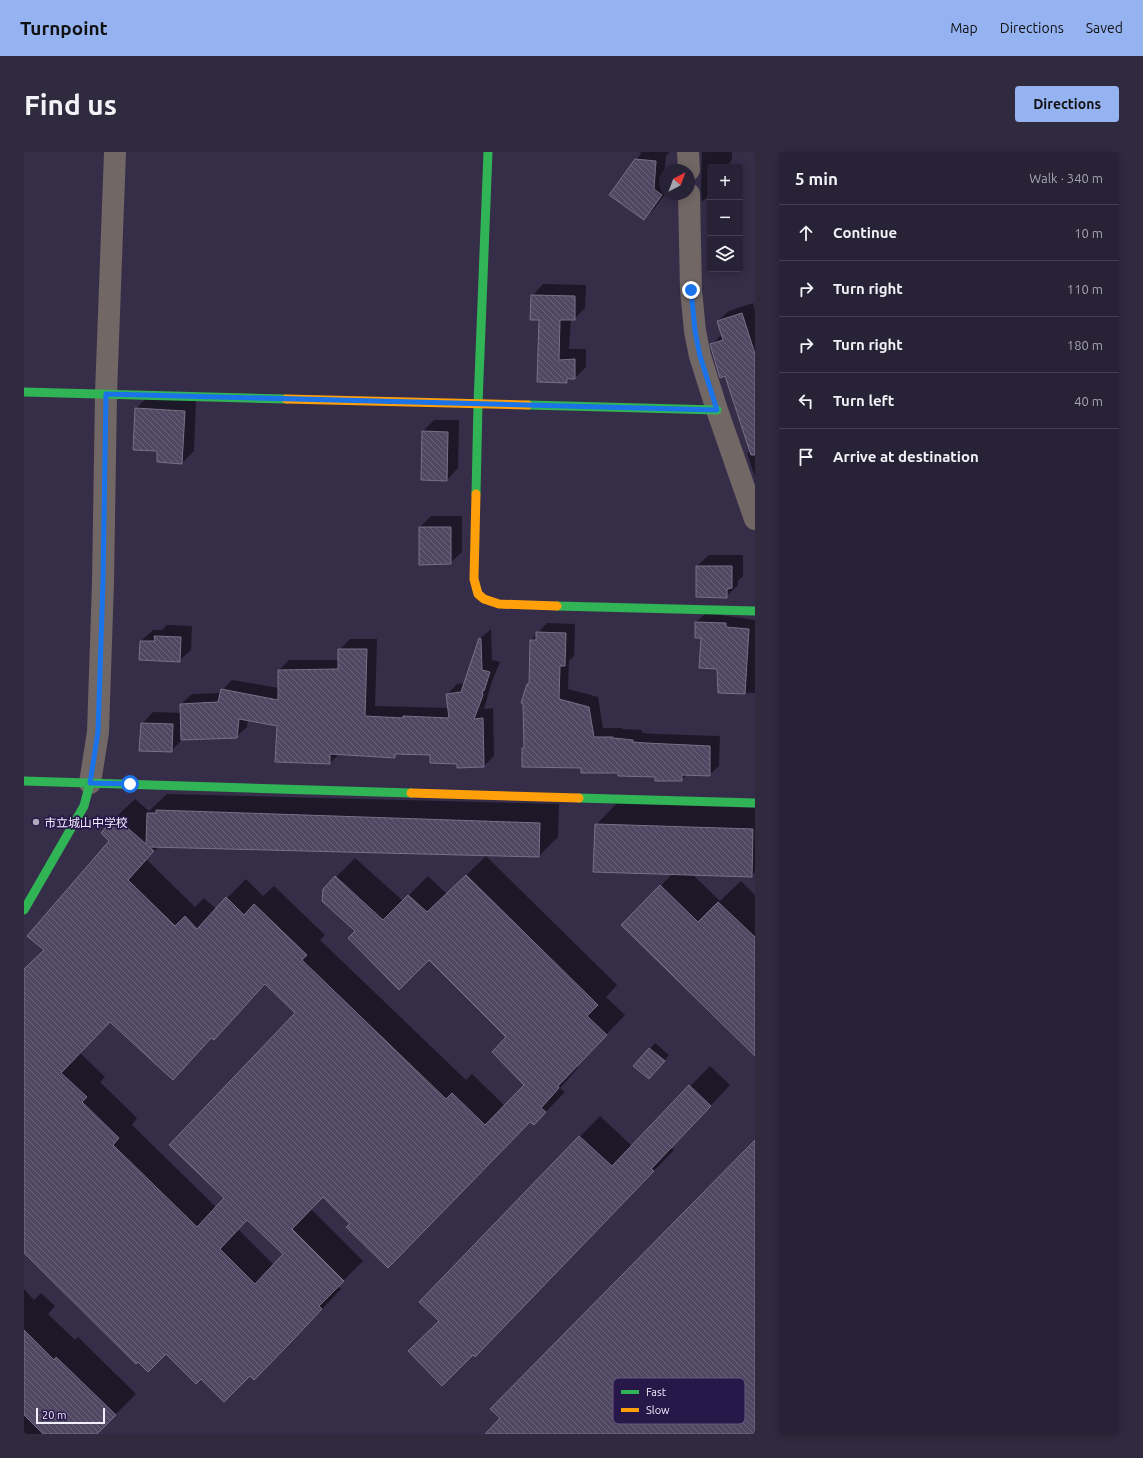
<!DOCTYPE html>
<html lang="en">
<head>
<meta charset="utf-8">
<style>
	body { margin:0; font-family:Ubuntu,"Noto Sans JP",sans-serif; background:#302a3f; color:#f1f3f6 }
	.controls { position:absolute; right:12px; top:12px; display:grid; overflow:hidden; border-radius:4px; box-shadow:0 2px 10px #0003 }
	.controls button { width:36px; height:36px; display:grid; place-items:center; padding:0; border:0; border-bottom:1px solid #443f52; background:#282237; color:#f1f3f6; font:20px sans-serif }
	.compass { position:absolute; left:635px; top:12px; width:36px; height:36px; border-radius:50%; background:#282237; box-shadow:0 2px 10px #0003; rotate:41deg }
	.scale { position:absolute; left:12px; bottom:10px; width:69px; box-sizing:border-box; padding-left:4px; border:2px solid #f2effd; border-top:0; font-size:11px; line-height:14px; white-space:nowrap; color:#f2effd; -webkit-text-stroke:3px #281749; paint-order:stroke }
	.stop { position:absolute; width:12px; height:12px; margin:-9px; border:3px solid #1a73e8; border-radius:50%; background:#fff }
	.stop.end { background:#1a73e8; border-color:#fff; box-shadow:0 1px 4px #0008 }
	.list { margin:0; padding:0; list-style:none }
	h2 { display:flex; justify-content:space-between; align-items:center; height:52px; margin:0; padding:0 16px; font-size:17px }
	h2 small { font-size:13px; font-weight:400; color:#a5a4ad }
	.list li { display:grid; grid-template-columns:26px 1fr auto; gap:12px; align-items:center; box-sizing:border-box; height:56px; padding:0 16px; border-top:1px solid #443f52 }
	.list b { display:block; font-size:15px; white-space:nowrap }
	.list em { font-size:13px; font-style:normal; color:#a5a4ad }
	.icon { flex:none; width:22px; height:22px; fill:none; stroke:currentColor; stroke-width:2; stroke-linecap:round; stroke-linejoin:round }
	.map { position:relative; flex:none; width:731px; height:1282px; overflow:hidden; border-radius:4px }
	header { display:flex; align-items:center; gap:24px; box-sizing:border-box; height:56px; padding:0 20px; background:#95b2f1; color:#111 }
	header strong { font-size:19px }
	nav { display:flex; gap:22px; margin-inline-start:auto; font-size:14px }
	.intro { display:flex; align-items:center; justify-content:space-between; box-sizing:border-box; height:96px; padding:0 24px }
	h1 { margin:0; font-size:28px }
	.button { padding:10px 18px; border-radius:4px; background:#95b2f1; color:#111; font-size:14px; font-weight:700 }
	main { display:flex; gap:24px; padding:0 24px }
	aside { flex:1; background:#282237; border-radius:4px; box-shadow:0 2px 10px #0003 }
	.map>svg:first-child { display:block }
</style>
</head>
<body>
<header>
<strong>Turnpoint</strong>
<nav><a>Map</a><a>Directions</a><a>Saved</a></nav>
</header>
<div class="intro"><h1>Find us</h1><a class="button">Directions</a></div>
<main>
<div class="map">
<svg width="731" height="1282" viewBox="0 0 731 1282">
	<defs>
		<pattern id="building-back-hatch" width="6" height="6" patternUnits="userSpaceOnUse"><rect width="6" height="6" fill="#504862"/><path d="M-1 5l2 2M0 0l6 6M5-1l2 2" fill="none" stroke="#6a6379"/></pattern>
	</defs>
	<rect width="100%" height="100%" fill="#362d49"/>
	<g fill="#0007" fill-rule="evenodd">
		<polygon points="617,0 646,0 642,4 640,26 641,42 631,56 620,67 612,8 616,3"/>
		<polygon points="678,0 708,0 708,7 703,15 686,15 686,42 678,50 677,37"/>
		<polygon points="519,132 562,133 561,156 550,167 547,167 545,197 562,197 562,215 551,226 547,226 543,230 516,167 508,144"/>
		<polygon points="729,151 731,159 731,325 723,301 726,298 702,222 687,193 698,182 694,169 705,159"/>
		<polygon points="123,245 172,248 170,299 158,311 134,298 112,257"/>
		<polygon points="410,268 435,268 434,316 423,328 399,279"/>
		<polygon points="407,364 438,364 438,400 426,411 396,375"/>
		<polygon points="685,403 719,403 719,424 714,429 714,433 702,445 673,414"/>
		<polygon points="682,461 731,468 731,541 695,540 694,516 678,485 672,470"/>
		<polygon points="523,471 551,472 550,504 545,509 544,537 574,545 579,576 598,576 598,577 618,578 618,581 632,582 696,584 695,614 685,623 663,623 657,628 558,615 499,596 501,595 507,488"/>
		<polygon points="143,473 168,474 167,498 155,509 117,489 129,478 138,478"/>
		<polygon points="467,477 468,508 476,510 468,529 460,557 469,556 470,604 460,614 434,611 407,602 374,601 370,605 315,602 306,611 254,573 224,567 223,575 212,585 159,587 147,599 118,572 129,560 157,561 157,552 168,542 198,541 198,538 208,528 255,536 255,518 265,508 315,508 315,498 326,487 353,487 351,554 425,556 423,543 433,532 441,531 456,487"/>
		<path d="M143,642L535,652L534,685L515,704L135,694L123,708L171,755L180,746L192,757L222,727L239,744L250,734L301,783L296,788L442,928L448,922L481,954L502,933L484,885L405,807L332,779L312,725L331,706L379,749L404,724L423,742L462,704L593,833L582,845L601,863L552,914L554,916L536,936L541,940L510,972L507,969L327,1072L299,1044L287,1057L339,1109L314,1134L317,1137L286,1170L226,1222L177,1225L0,1100V818L21,797L87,688L91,666L111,647L125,659ZM242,832L273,861L202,1046L193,1056L108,973L113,966L76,930L81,925L56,901L87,869L149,926L188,885L209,867ZM224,1067L260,1102L250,1113L214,1077Z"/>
		<polygon points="593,651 731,656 731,720 728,724 668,722 696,749 717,729 731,743 731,902 599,773 649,721 572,673"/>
		<polygon points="631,891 645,903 630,921 610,914"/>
		<polygon points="686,914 706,933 647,996 650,998 472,1183 416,1169 396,1150 576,964 608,994"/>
		<polygon points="0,1137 10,1148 17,1141 31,1154 24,1162 51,1188 54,1185 112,1242 72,1282 0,1282"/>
	</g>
	<g fill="url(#building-back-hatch)" stroke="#767088" fill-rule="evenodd">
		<polygon points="611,7 632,9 630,37 638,43 620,68 585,43"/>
		<polygon points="507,143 551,144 551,168 536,168 535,208 551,207 551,227 543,227 543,231 513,230 515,168 506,168"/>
		<polygon points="718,161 731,202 731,303 727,303 701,224 696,226 686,192 699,188 693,169"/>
		<polygon points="111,256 161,259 158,312 133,310 133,299 109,298"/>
		<polygon points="398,279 424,280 423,329 397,328"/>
		<polygon points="395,375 427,375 427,412 395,413"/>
		<polygon points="672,414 708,414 708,436 703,437 703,446 672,445"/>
		<polygon points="671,470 702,471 702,475 725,477 721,542 694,541 693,517 675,516 677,486 671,486"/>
		<polygon points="512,480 542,481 541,514 536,514 535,547 565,555 570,585 589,585 589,586 609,588 609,590 622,591 686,594 686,624 658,623 658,629 631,629 631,625 594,624 594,621 557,621 557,616 498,615 498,596 500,596 499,551 497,551 503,532 505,532 506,488 512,488"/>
		<polygon points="130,484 157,485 156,510 115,508 116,489 131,489"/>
		<polygon points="455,486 457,487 458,518 466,520 460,539 458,538 459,543 450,567 459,566 460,615 433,616 433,612 406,611 406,603 371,602 371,606 306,602 306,612 251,610 253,574 215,567 213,586 157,588 156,552 194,550 197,537 254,548 254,518 314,517 314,497 343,497 341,564 379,566 379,564 425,566 422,542 437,540"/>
		<polygon points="117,571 149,572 148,600 115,599"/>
		<path d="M132,658L516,671L515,705L125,695L130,699L104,728L151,774L161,764L173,777L202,745L220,763L230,752L283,803L278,808L422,947L428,941L461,973L500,933L468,900L482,885L405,808L375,838L324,786L331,779L298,749L299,737L311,724L359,768L384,743L403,760L442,723L574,853L563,864L583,883L534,934L535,936L517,956L522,960L510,973L506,970L364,1116L322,1075L326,1072L299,1045L268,1077L320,1129L295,1154L298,1157L267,1190L230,1228L226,1224L200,1250L177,1227L172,1232L142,1202L124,1220L114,1210L112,1212L0,1101V817L20,798L3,784L85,689L77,681L91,665L122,692L123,661H132ZM241,832L271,861L145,993L200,1046L173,1075L89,993L95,986L58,950L63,945L37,921L86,870L149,928L187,886L190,888ZM223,1068L259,1102L231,1132L196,1097Z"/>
		<polygon points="571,672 729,677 728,725 569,720"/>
		<polygon points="636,733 674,770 694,750 731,785 731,904 597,773"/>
		<polygon points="625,896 641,909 625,927 609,914"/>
		<polygon points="665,933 687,954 627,1017 630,1019 451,1205 449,1203 418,1234 384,1199 415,1169 395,1150 555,984 588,1014"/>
		<polygon points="731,988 731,1282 461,1282 476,1266 466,1257"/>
		<polygon points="0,1178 30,1208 32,1205 92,1263 73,1282 19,1282 0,1263"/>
	</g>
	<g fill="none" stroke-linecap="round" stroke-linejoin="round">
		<g stroke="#716765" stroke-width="22">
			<polyline points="664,0 665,18"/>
			<polyline points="665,42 667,138 671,179 676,204 693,258 731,367"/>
			<polyline points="66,631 74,580 79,430 82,242 91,0"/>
		</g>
		<g stroke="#30b455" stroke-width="9">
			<polyline points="0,240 262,247"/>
			<polyline points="504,253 693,258"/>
			<polyline points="452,342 454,252 464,0"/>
			<polyline points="533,454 731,459"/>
			<polyline points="0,629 387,641"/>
			<polyline points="555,646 731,651"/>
			<polyline points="0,758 60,654 66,631"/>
		</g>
		<g stroke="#ff9f0a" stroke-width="9">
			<polyline points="262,247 504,253"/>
			<polyline points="452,342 450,427 454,442 460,447 475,452 533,454"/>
			<polyline points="387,641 555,646"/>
		</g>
	</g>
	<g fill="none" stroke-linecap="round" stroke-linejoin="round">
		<polyline stroke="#1a73e8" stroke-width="5" points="106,632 66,631 74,580 79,430 82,242 693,258 676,204 671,179 667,138"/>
	</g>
	<circle fill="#b0abbe" stroke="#281749" stroke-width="1.5" cx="12" cy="670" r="4"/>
	<g text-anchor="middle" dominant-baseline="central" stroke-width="3.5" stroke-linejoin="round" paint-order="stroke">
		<g font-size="12" fill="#f2effd" stroke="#281749" text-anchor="start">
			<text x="20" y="670">市立城山中学校</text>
		</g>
	</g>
	<rect x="589" y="1226" width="132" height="46" rx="6" fill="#281749" stroke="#65587f" stroke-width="1"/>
	<rect x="597" y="1238" width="18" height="4" fill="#30b455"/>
	<rect x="597" y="1256" width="18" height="4" fill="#ff9f0a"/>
	<g font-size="11" fill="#f2effd">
		<text x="622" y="1244">Fast</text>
		<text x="622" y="1262">Slow</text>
	</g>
</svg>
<div class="controls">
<button>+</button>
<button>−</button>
<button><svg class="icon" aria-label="layers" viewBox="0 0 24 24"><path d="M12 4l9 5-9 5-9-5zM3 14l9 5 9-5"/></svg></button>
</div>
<svg class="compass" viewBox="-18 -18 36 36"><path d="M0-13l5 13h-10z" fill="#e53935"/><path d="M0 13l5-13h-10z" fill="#a5a4ad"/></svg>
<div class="scale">20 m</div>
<div class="stop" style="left:106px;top:632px"></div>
<div class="stop end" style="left:667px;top:138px"></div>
</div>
<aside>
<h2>5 min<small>Walk · 340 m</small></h2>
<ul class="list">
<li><svg class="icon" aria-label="ahead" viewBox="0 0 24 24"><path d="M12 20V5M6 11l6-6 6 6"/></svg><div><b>Continue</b></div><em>10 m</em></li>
<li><svg class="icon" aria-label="right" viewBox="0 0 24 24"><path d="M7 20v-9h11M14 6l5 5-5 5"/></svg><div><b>Turn right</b></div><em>110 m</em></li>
<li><svg class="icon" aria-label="right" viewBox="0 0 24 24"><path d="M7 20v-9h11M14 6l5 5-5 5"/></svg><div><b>Turn right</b></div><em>180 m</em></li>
<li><svg class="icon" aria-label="left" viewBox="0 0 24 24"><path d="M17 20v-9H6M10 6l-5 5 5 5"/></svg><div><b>Turn left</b></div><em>40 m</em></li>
<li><svg class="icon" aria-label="arrive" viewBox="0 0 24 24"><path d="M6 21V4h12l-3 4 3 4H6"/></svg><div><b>Arrive at destination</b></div></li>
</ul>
</aside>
</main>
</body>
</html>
